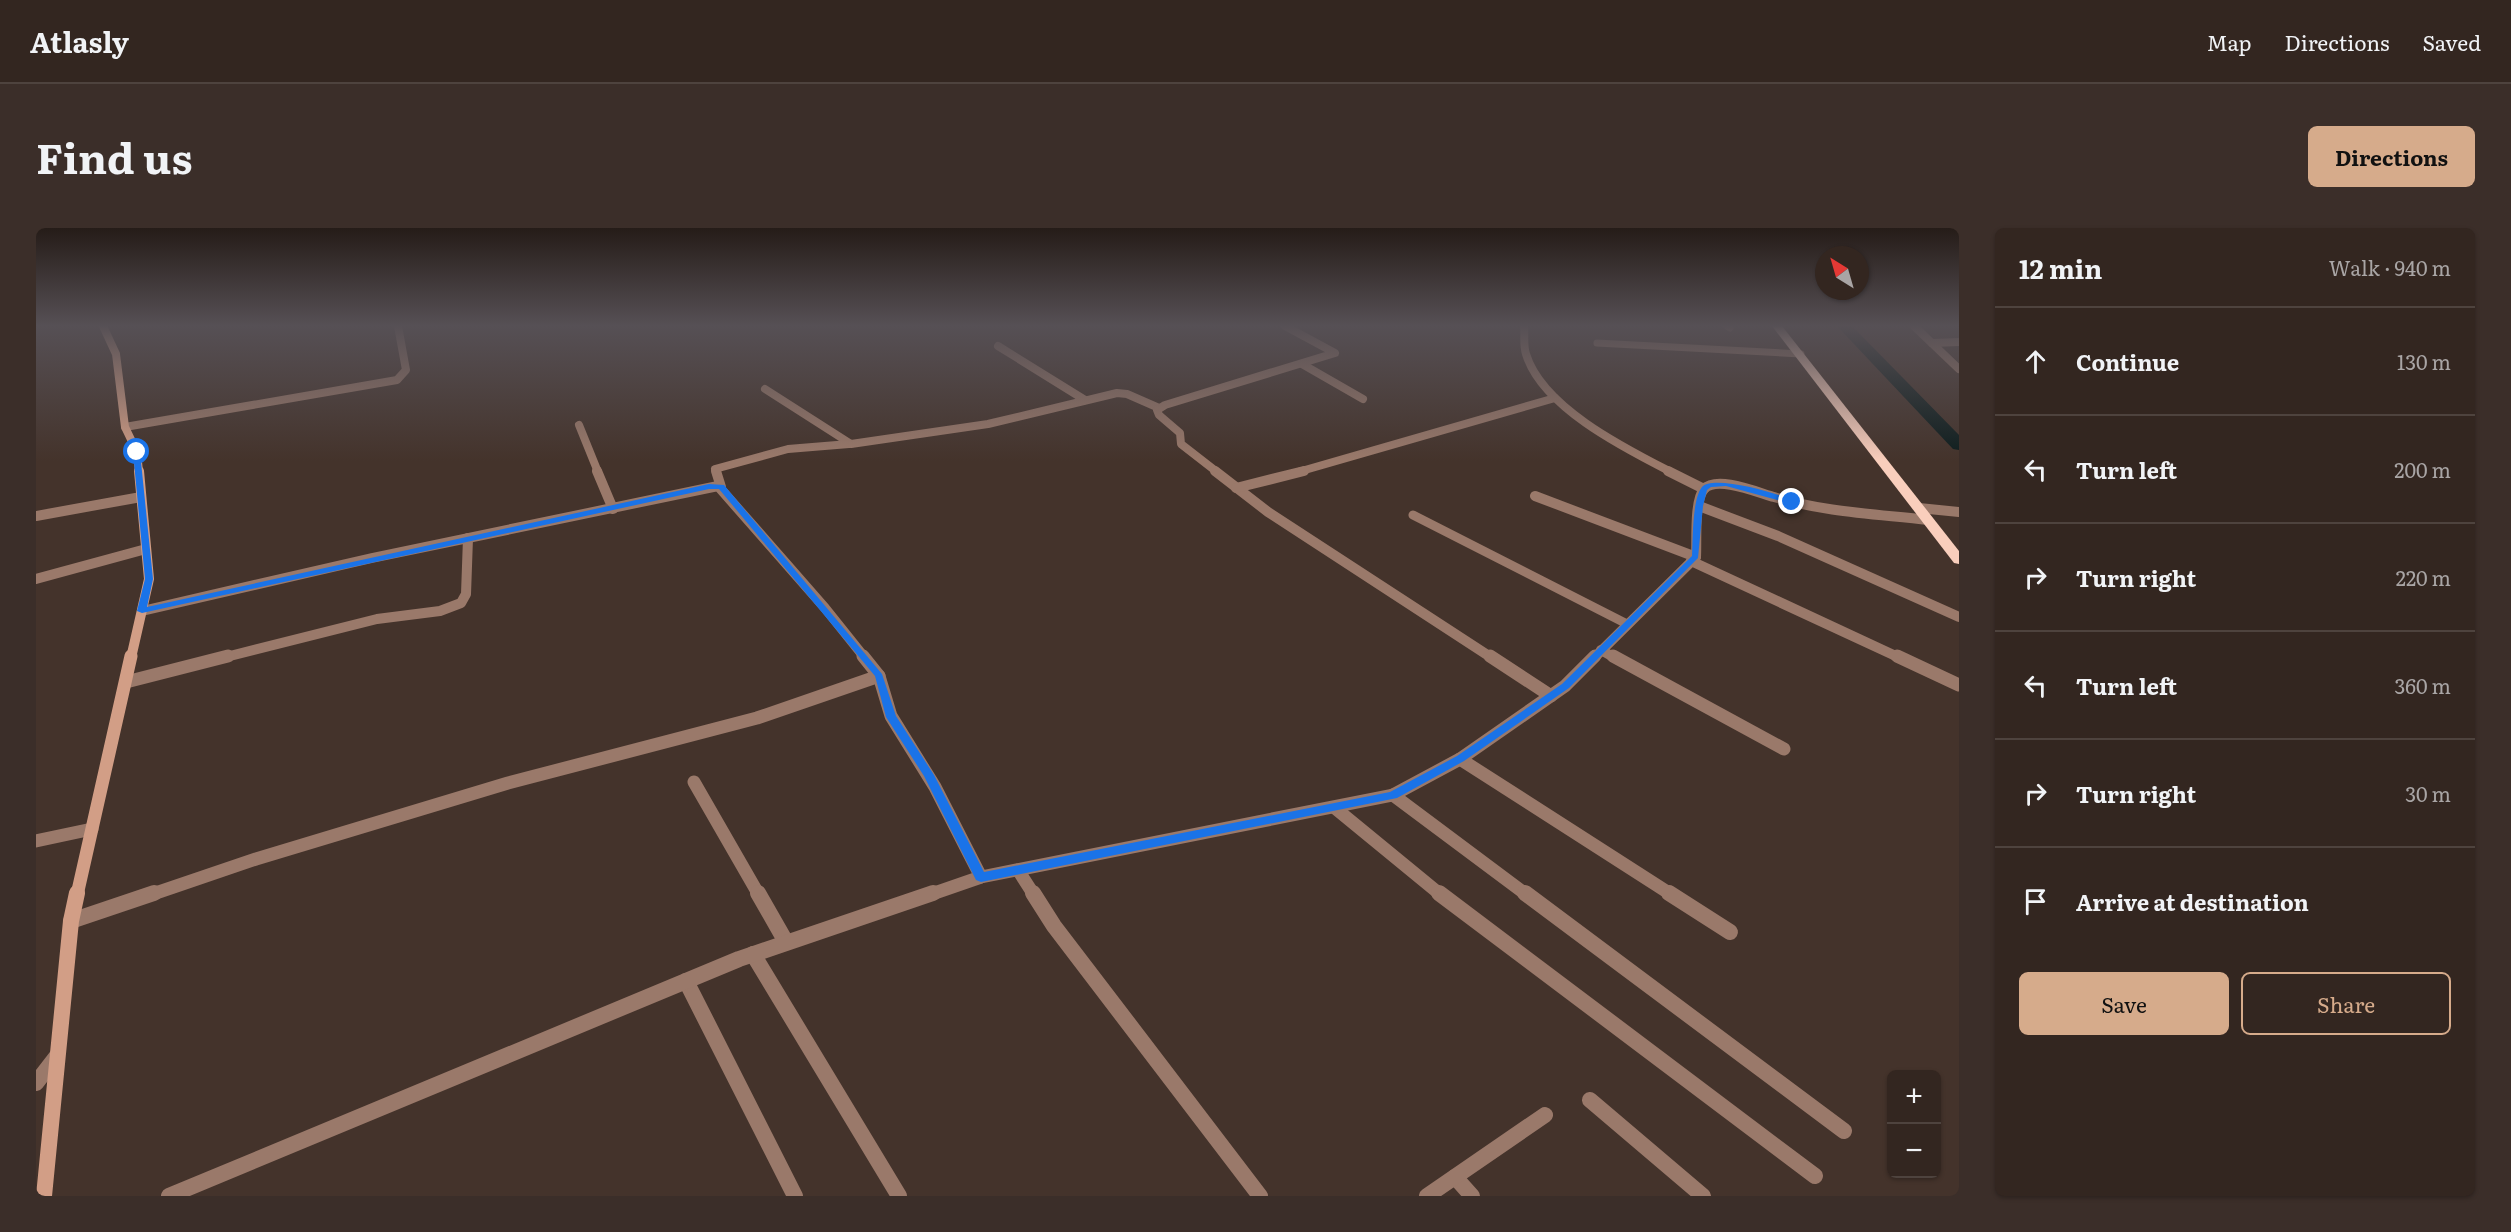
<!DOCTYPE html>
<html lang="en">
<head>
<meta charset="utf-8">
<style>
	body { margin:0; font-family:Literata,serif; background:#3b2e29; color:#f1f3f6 }
	.controls { position:absolute; right:18px; bottom:18px; display:grid; overflow:hidden; border-radius:9px; box-shadow:0 2px 4px #0004 }
	.controls button { width:54px; height:54px; display:grid; place-items:center; padding:0; border:0; border-bottom:2px solid #4e433e; background:#332620; color:#f1f3f6; font:30px sans-serif }
	.compass { position:absolute; left:1779px; top:18px; width:54px; height:54px; border-radius:50%; background:#332620; box-shadow:0 2px 4px #0004; rotate:323deg }
	.stop { position:absolute; width:18px; height:18px; margin:-14px; border:4px solid #1a73e8; border-radius:50%; background:#fff }
	.stop.end { background:#1a73e8; border-color:#fff; box-shadow:0 2px 6px #0008 }
	.list { margin:0; padding:0; list-style:none }
	h2 { display:flex; justify-content:space-between; align-items:center; height:78px; margin:0; padding:0 24px; font-size:26px }
	h2 small { font-size:20px; font-weight:400; color:#a9a5a5 }
	.list li { display:grid; grid-template-columns:39px 1fr auto; gap:18px; align-items:center; box-sizing:border-box; height:108px; padding:0 24px; border-top:2px solid #4e433e }
	.list b { display:block; font-size:22px; white-space:nowrap }
	.list em { font-size:20px; font-style:normal; color:#a9a5a5 }
	.actions { display:flex; gap:12px; padding:18px 24px }
	.actions a { flex:1; padding:14px 0; border:2px solid #d6ab8b; border-radius:9px; text-align:center; font-size:21px; color:#d6ab8b }
	.actions .main { background:#d6ab8b; color:#111 }
	.icon { flex:none; width:33px; height:33px; fill:none; stroke:currentColor; stroke-width:2; stroke-linecap:round; stroke-linejoin:round }
	.map { position:relative; flex:none; width:1923px; height:968px; overflow:hidden; border-radius:9px }
	header { display:flex; align-items:center; gap:36px; box-sizing:border-box; height:84px; padding:0 30px; background:#332620; border-bottom:2px solid #4e433e }
	header strong { font-size:28px }
	nav { display:flex; gap:33px; margin-inline-start:auto; font-size:21px }
	.intro { display:flex; align-items:center; justify-content:space-between; box-sizing:border-box; height:144px; padding:0 36px }
	h1 { margin:0; font-size:42px }
	.button { padding:15px 27px; border-radius:9px; background:#d6ab8b; color:#111; font-size:21px; font-weight:700 }
	main { display:flex; gap:36px; padding:0 36px }
	aside { flex:1; background:#332620; border-radius:9px; box-shadow:0 2px 4px #0004 }
	.map>svg:first-child { display:block }
</style>
</head>
<body>
<header>
<strong>Atlasly</strong>
<nav><a>Map</a><a>Directions</a><a>Saved</a></nav>
</header>
<div class="intro"><h1>Find us</h1><a class="button">Directions</a></div>
<main>
<div class="map">
<svg width="1923" height="968" viewBox="0 0 1923 968">
	<rect width="100%" height="100%" fill="#44332b"/>
	<g fill="none" stroke-linecap="round" stroke-linejoin="round">
		<polygon fill="#0e1d1d" fill-rule="evenodd" points="1801,98 1816,98 1923,207 1923,222 1917,221"/>
		<g stroke="#9a796a" stroke-width="7">
			<polyline points="1691,98 1694,100"/>
			<polyline points="1561,115 1765,126"/>
		</g>
		<polyline stroke="#9a796a" stroke-width="9" points="1377,287 1591,396"/>
		<g stroke="#9a796a" stroke-width="8">
			<path d="M1488,98C1489,107 1487,117 1490,126C1506,179 1588,220 1635,244"/>
			<polyline points="1878,98 1923,141"/>
			<polyline points="1896,115 1923,114"/>
			<polyline points="962,118 1049,172"/>
			<polyline points="1266,136 1327,171"/>
			<polyline points="729,161 815,216 952,196 1081,165 1091,166 1123,180"/>
			<polyline points="543,197 562,244"/>
			<polyline points="89,199 361,152 370,142 362,98"/>
			<polyline points="680,244 679,241 752,221 813,216"/>
			<polyline points="1181,244 1145,216 1144,205 1123,187 1121,182 1129,177 1299,125 1249,98"/>
			<polyline points="1262,244 1519,170"/>
		</g>
		<g stroke="#9a796a" stroke-width="10">
			<polyline points="561,243 577,281"/>
			<polyline points="680,243 685,259"/>
			<polyline points="1179,243 1232,284 1456,430"/>
			<polyline points="1632,243 1668,261"/>
			<polyline points="1200,260 1268,243"/>
			<polyline points="1499,268 1660,329"/>
			<polyline points="1663,278 1742,308 1923,389"/>
			<polyline points="1883,280 1923,284"/>
			<polyline points="0,288 105,269"/>
			<polyline points="1655,333 1864,430"/>
			<polyline points="0,351 110,321"/>
			<polyline points="106,383 336,330 682,258 789,380 829,430"/>
			<polyline points="1565,422 1579,430"/>
			<polyline points="186,430 341,391 404,383 425,375 430,366 432,310"/>
		</g>
		<g stroke="#9a796a" stroke-width="13">
			<polyline points="827,428 843,448 855,488 899,559 945,649"/>
			<polyline points="1454,428 1515,468"/>
			<polyline points="1577,428 1748,521"/>
			<polyline points="1861,428 1923,457"/>
			<polyline points="90,454 192,428"/>
			<polyline points="1424,531 1636,667"/>
			<polyline points="658,554 723,667"/>
			<polyline points="1357,567 1491,667"/>
			<polyline points="1299,580 1405,667"/>
			<polyline points="0,613 56,601"/>
			<polyline points="982,642 998,667"/>
			<polyline points="114,667 220,631 472,555 721,490 843,448"/>
		</g>
		<g stroke="#9a796a" stroke-width="16">
			<polyline points="722,665 750,714"/>
			<polyline points="997,665 1018,698 1224,968"/>
			<polyline points="1403,665 1779,948"/>
			<polyline points="1489,665 1808,903"/>
			<polyline points="1633,665 1694,704"/>
			<polyline points="35,693 118,665"/>
			<polyline points="717,726 863,968"/>
			<polyline points="650,753 759,968"/>
			<polyline points="0,855 21,828"/>
			<polyline points="1554,872 1667,968"/>
			<polyline points="1419,949 1436,968"/>
			<polyline points="1391,968 1509,887"/>
		</g>
		<path stroke="#9a796a" stroke-width="10" d="M1558,430L1660,329C1661,313 1658,273 1668,261C1681,247 1723,265 1738,269C1788,284 1840,286 1892,292"/>
		<polyline stroke="#9a796a" stroke-width="13" points="893,667 945,649 1357,567 1424,531 1529,458 1559,428"/>
		<polyline stroke="#9a796a" stroke-width="16" points="133,968 703,731 897,665"/>
		<polyline stroke="#d29e86" stroke-width="8" points="67,98 80,126 89,199 101,224 103,244"/>
		<polyline stroke="#d29e86" stroke-width="10" points="95,430 113,351 103,243"/>
		<polyline stroke="#d29e86" stroke-width="13" points="41,667 95,428"/>
		<polyline stroke="#d29e86" stroke-width="16" points="8,968 35,693 41,665"/>
		<polygon fill="#f9cebc" fill-rule="evenodd" points="1736,98 1746,98 1923,323 1923,336 1918,335"/>
	</g>
	<linearGradient id="sky" x2="0" y2="1"><stop stop-color="#251c18"/><stop offset="0.42" stop-color="#565055"/><stop offset="1" stop-color="#565055" stop-opacity="0"/></linearGradient>
	<rect width="1923" height="233" fill="url(#sky)"/>
	<path fill="#1a73e8" d="M101,222L104,224L117,351L111,379L673,256L688,257L846,446L860,488L898,547L948,644L1354,564L1421,528L1526,456L1656,328C1657,312 1656,271 1666,259C1677,246 1746,266 1760,274L1756,276L1690,258L1675,259L1671,262L1667,278L1662,330L1533,460L1428,533L1361,570L945,654L940,652L888,548L850,489L839,448L683,261H673L106,385L101,383L109,351L97,224Z"/>
</svg>
<div class="controls">
<button>+</button>
<button>−</button>
</div>
<svg class="compass" viewBox="-18 -18 36 36"><path d="M0-13l5 13h-10z" fill="#e53935"/><path d="M0 13l5-13h-10z" fill="#a9a5a5"/></svg>
<div class="stop" style="left:101px;top:224px"></div>
<div class="stop end" style="left:1756px;top:274px"></div>
</div>
<aside>
<h2>12 min<small>Walk · 940 m</small></h2>
<ul class="list">
<li><svg class="icon" aria-label="ahead" viewBox="0 0 24 24"><path d="M12 20V5M6 11l6-6 6 6"/></svg><div><b>Continue</b></div><em>130 m</em></li>
<li><svg class="icon" aria-label="left" viewBox="0 0 24 24"><path d="M17 20v-9H6M10 6l-5 5 5 5"/></svg><div><b>Turn left</b></div><em>200 m</em></li>
<li><svg class="icon" aria-label="right" viewBox="0 0 24 24"><path d="M7 20v-9h11M14 6l5 5-5 5"/></svg><div><b>Turn right</b></div><em>220 m</em></li>
<li><svg class="icon" aria-label="left" viewBox="0 0 24 24"><path d="M17 20v-9H6M10 6l-5 5 5 5"/></svg><div><b>Turn left</b></div><em>360 m</em></li>
<li><svg class="icon" aria-label="right" viewBox="0 0 24 24"><path d="M7 20v-9h11M14 6l5 5-5 5"/></svg><div><b>Turn right</b></div><em>30 m</em></li>
<li><svg class="icon" aria-label="arrive" viewBox="0 0 24 24"><path d="M6 21V4h12l-3 4 3 4H6"/></svg><div><b>Arrive at destination</b></div></li>
</ul>
<div class="actions"><a class="main">Save</a><a>Share</a></div>
</aside>
</main>
</body>
</html>
